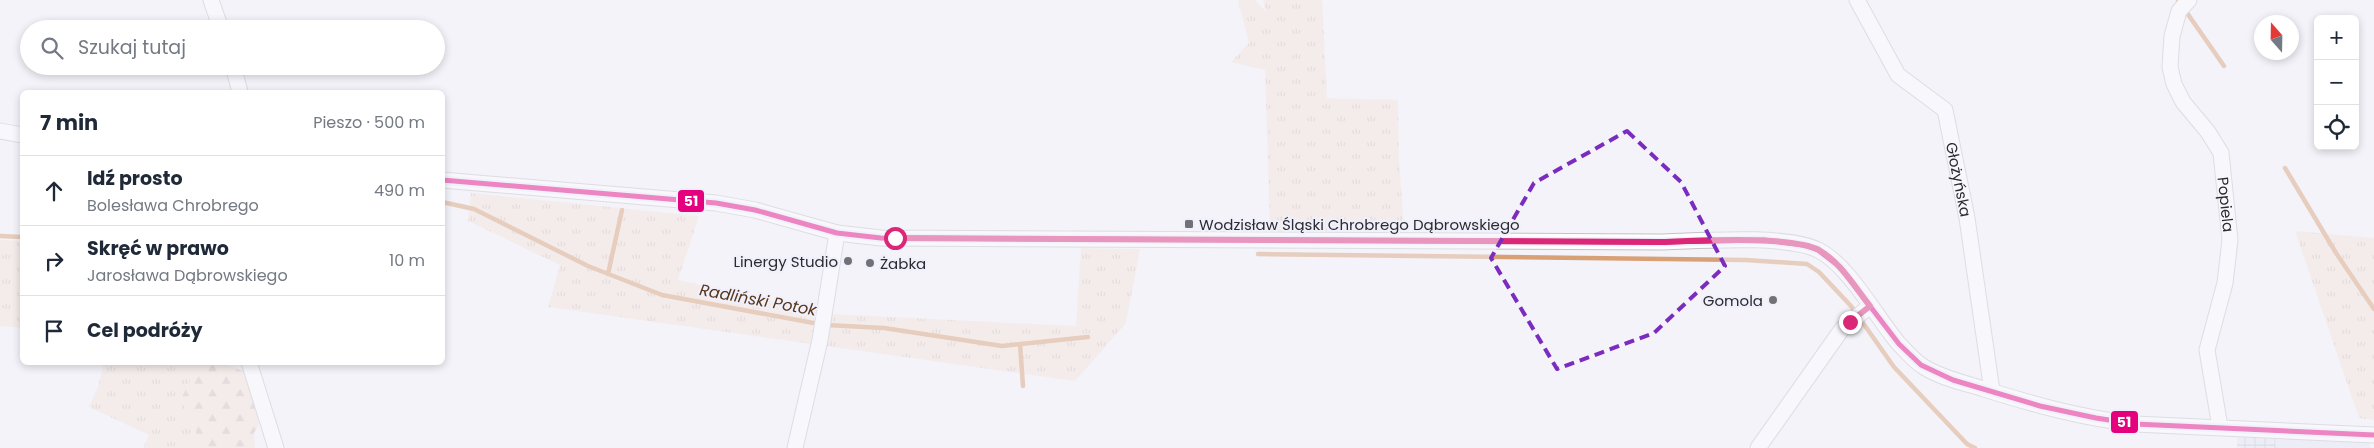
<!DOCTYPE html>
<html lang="pl">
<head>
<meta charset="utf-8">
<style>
	body { margin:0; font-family:Poppins,sans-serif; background:#f6f6f7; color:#1f2937 }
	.controls { position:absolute; right:15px; top:15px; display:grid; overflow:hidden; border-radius:8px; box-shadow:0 2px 8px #0003 }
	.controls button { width:45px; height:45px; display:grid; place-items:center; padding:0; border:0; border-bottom:1px solid #e0e1e3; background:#fff; color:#1f2937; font:25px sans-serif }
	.compass { position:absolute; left:2254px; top:15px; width:45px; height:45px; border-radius:50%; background:#fff; box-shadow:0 2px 8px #0003; rotate:340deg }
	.stop { position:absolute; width:15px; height:15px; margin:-11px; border:4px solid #db2777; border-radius:50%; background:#fff }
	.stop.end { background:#db2777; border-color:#fff; box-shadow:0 1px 5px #0008 }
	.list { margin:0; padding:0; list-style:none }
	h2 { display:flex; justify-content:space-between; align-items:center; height:65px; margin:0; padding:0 20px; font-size:21px }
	h2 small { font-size:16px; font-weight:400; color:#747a83 }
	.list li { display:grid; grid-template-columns:32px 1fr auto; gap:15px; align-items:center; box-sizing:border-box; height:70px; padding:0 20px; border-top:1px solid #e0e1e3 }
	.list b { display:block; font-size:19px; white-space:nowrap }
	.list p { margin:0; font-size:16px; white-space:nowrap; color:#747a83 }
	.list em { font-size:16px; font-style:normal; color:#747a83 }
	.icon { flex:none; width:28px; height:28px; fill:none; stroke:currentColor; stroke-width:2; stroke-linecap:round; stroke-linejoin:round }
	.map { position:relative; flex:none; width:2374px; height:448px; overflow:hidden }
	.search { position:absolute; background:#fff; box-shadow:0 2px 8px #0003; left:20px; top:20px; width:425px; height:55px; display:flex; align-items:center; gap:12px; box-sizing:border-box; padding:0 18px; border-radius:28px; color:#747a83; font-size:19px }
	.panel { position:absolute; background:#fff; box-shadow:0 2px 8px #0003; left:20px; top:90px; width:425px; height:275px; border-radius:8px }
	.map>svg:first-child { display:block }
</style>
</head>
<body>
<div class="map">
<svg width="2374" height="448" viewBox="0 0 2374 448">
	<defs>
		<pattern id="industrial-grid" width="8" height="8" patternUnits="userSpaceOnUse" patternTransform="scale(1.25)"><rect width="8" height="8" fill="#e7e7f4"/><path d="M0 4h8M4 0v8" fill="none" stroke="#c6c6d2"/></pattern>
		<pattern id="grass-tufts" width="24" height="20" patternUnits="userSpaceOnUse" patternTransform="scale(1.25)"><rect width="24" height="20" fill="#f7e4da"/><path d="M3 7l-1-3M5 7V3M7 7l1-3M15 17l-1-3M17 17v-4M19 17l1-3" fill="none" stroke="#d4c4bb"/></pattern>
		<pattern id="forest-firs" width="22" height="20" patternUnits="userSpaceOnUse" patternTransform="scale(1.25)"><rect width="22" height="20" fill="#f7e4da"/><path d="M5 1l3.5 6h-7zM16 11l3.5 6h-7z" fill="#d4c4bb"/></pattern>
	</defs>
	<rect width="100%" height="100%" fill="#f3f3f9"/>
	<polygon fill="#e7e7f4" points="2274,438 2369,443 2370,448 2275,448"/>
	<polygon fill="url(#industrial-grid)" points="2237,437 2275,439 2276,448 2237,448"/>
	<g fill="url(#grass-tufts)">
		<polygon points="1238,0 1255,0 1266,12 1263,0 1322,0 1327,98 1398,100 1399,159 1404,230 1270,231 1265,70 1231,62 1249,43"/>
		<polygon points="471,193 699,216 678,280 831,314 1076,326 1081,248 1140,249 1126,323 1075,381 548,307 560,265 468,221"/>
		<polygon points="2295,231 2374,238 2374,420 2359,418"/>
		<polygon points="0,240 22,241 22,328 0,326"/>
		<polygon points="104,363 199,363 181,399 196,433 192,448 143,448 149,435 89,407 98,387"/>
	</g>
	<polygon fill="url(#forest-firs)" points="199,363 223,363 245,372 259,424 254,433 255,448 192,448 196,433 181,399"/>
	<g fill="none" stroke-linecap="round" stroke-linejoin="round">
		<g stroke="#d8a075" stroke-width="4.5">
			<polyline points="2178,0 2224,66"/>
			<polyline points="2285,168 2336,253 2374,309"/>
			<polyline points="442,202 474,209 588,266 662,295 819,324"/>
			<polyline points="0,236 22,237"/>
			<polyline points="1258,254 1746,260 1807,264 1819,272 1851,306 1894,367 1967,444 1975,448"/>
			<polyline points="608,274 622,210"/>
			<polyline points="826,325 884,328 1002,346 1088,337"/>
			<polyline points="1020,344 1023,386"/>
		</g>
		<g stroke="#c3c3c8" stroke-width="17">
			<g id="minor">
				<polyline points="211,0 221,29"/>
				<path id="s1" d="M1857,0L1898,75L1945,110L1967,218L1992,391"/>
				<path id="s2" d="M2189,0L2179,11L2172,36L2170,67L2174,84L2183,102L2208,132L2221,153L2230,240L2225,283L2207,350L2220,427"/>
				<polyline points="233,66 240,92"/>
				<polyline points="0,131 22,135"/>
				<path d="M442,180L716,203L755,210L837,233L881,238L1659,242C1697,241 1786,234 1818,250C1849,265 1876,317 1899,344C1906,351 1915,362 1924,367C1941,378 1965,383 1984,389C2035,405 2082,418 2135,424L2374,435"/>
				<polyline points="249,362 276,448"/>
				<polyline points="795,448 820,340 837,233"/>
				<polyline points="1758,448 1842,329 1870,306"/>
			</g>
		</g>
		<use href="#minor" stroke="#fdfdfe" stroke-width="15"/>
		<g stroke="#f0f0fc" stroke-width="9">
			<polyline id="bus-1" points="442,180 716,203 755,210 837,233 881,238 1659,242 1764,240 1804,245 1818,250 1840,267 1899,344 1921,365 1953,380 2040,406 2096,418 2135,424 2374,435"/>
		</g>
		<use href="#bus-1" stroke="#e5007d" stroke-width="5"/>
	</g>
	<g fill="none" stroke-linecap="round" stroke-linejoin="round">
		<path stroke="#db2777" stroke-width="6" d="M895,238L1659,242C1695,241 1790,235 1819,250C1840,262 1855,287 1870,306L1850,322"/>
	</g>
	<path d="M0 0H2374V448H0ZM1627,131L1681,182L1725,266L1654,333L1557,369L1491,258L1534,183Z" fill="#f3f3f9" fill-opacity=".55" fill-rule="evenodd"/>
	<path fill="none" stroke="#7b2cbf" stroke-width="4" stroke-dasharray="10 6" stroke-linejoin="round" d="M1627,131L1681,182L1725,266L1654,333L1557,369L1491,258L1534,183Z"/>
	<g fill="#717176" stroke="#f0f0fc" stroke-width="2">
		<rect x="1184" y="219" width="10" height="10" rx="2.5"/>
		<circle cx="848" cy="261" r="5"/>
		<circle cx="870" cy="263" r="5"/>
		<circle cx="1773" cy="300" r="5"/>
	</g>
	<g text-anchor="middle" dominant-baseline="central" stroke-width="4" stroke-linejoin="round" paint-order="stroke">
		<g font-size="15" fill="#2b2b2f" stroke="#f0f0fc">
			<text stroke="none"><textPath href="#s1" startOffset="215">Głożyńska</textPath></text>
			<text stroke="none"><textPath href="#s2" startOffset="225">Popiela</textPath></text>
		</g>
		<g font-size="15" fill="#2b2b2f" stroke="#f0f0fc" text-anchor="start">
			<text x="1199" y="224">Wodzisław Śląski Chrobrego Dąbrowskiego</text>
			<text x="838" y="261" text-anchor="end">Linergy Studio</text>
			<text x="880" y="263">Żabka</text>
			<text x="1763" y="300" text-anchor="end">Gomola</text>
		</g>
		<g font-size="16" font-style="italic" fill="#58361c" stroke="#f0f0fc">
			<text transform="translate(758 300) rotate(10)">Radliński Potok</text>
		</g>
	</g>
	<g stroke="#f0f0fc" stroke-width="2">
		<rect x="677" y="189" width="28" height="24" rx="5" fill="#e5007d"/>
		<rect x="2110" y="410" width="29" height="24" rx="5" fill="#e5007d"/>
	</g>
	<g font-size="14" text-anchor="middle" font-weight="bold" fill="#fff">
		<text x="691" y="206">51</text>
		<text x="2124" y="427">51</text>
	</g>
</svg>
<div class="controls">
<button>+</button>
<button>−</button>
<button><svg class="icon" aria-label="locate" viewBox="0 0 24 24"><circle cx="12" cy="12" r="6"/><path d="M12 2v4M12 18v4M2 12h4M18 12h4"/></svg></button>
</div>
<svg class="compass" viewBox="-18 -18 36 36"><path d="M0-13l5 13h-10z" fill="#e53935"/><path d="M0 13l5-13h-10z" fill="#747a83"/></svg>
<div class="stop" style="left:895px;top:238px"></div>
<div class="stop end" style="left:1850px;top:322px"></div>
<div class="search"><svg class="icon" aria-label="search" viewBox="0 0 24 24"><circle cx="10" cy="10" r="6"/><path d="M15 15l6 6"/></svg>Szukaj tutaj</div>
<section class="panel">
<h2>7 min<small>Pieszo · 500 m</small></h2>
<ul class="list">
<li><svg class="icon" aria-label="ahead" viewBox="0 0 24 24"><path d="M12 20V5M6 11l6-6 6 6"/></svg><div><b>Idź prosto</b><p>Bolesława Chrobrego</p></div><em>490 m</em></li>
<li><svg class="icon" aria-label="right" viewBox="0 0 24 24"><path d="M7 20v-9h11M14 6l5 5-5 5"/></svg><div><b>Skręć w prawo</b><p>Jarosława Dąbrowskiego</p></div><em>10 m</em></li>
<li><svg class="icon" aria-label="arrive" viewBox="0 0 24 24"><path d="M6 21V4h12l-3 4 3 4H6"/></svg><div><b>Cel podróży</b></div></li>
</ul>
</section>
</div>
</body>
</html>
